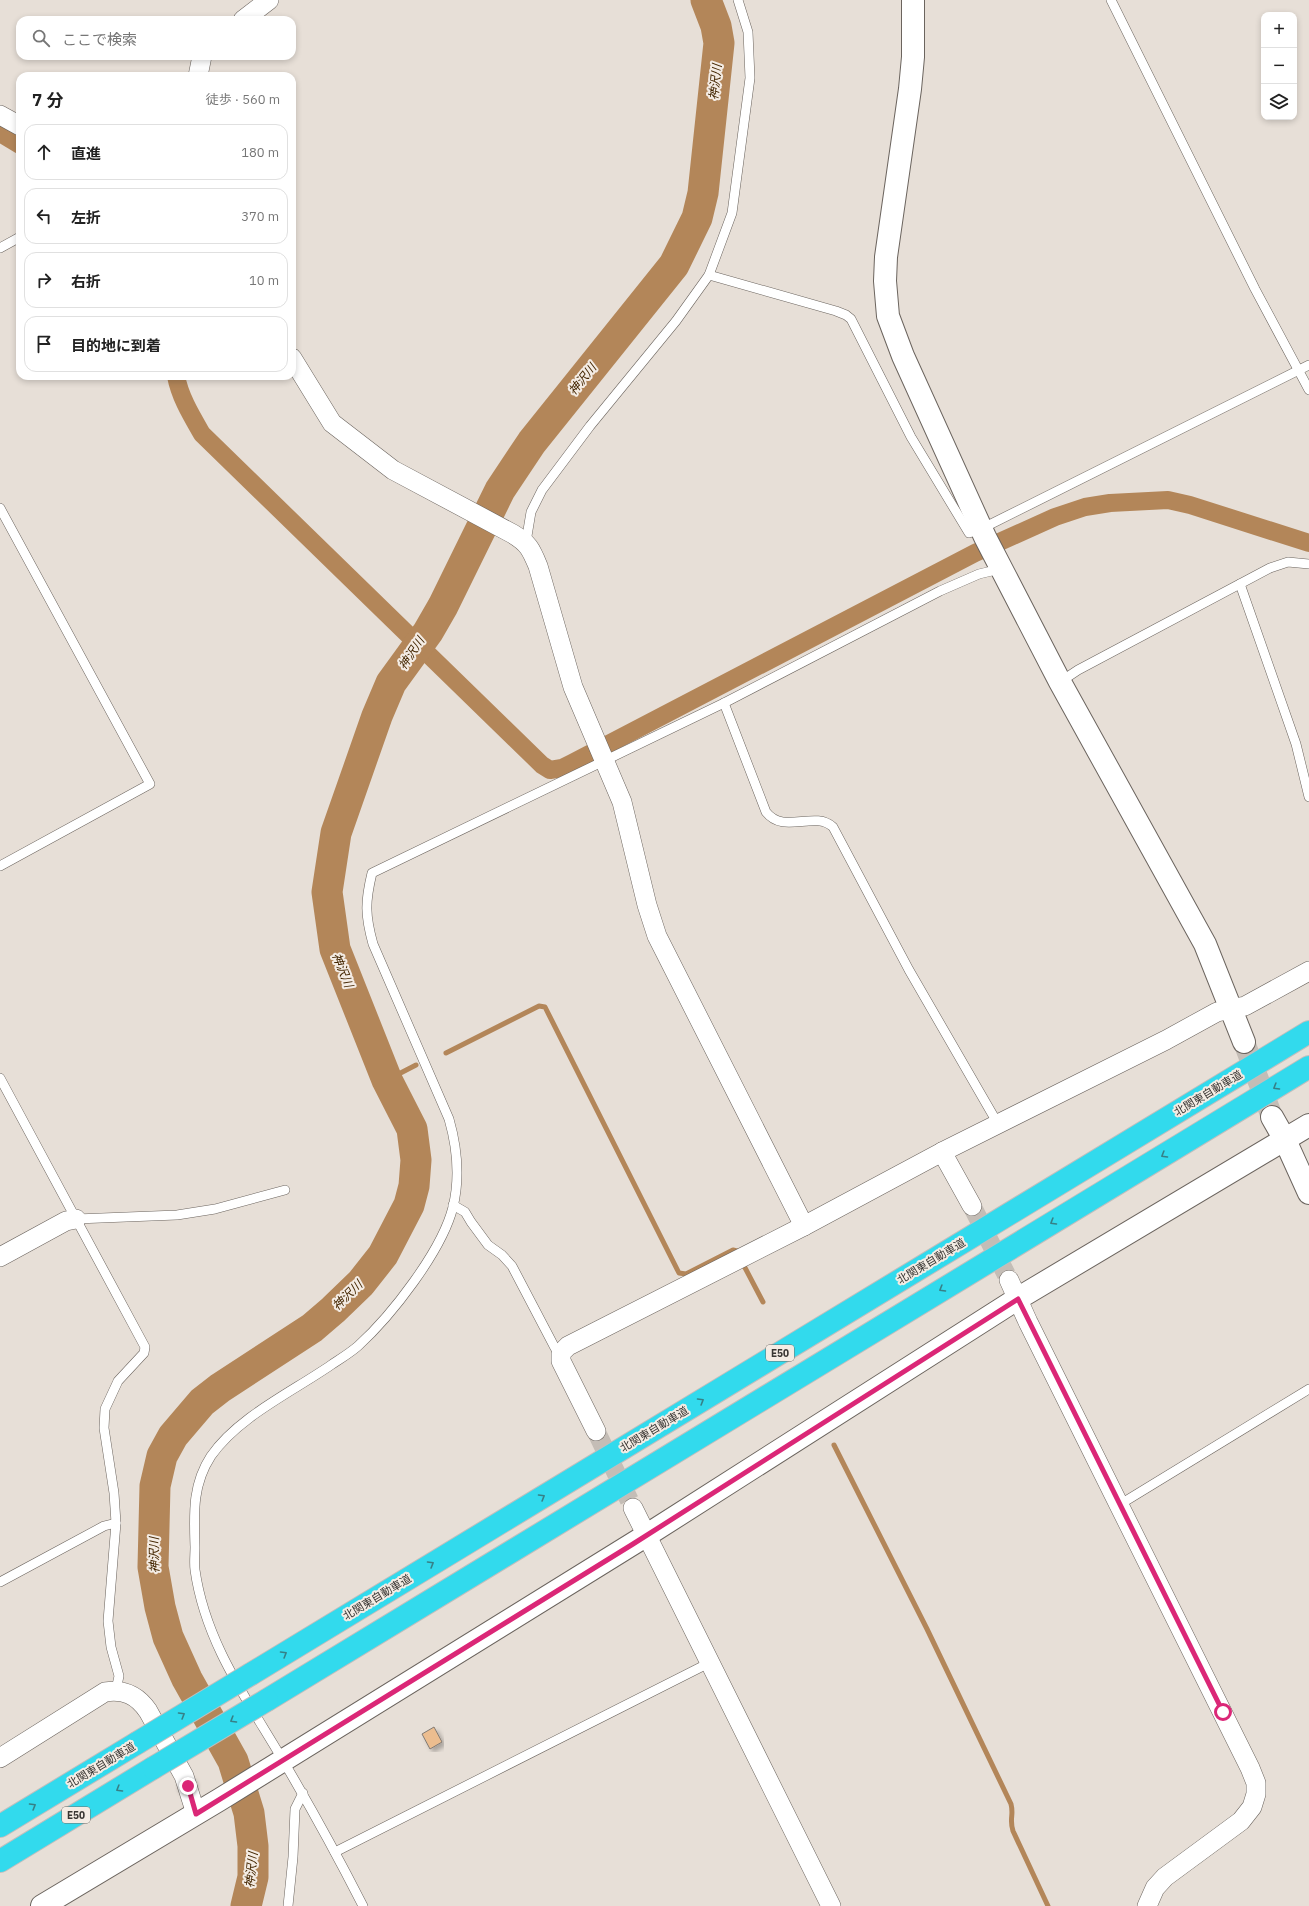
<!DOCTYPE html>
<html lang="ja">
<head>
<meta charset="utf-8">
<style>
	body { margin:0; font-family:"IBM Plex Sans","Noto Sans JP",sans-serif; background:#f2f2f2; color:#222 }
	.controls { position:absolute; right:12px; top:12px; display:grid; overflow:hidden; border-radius:8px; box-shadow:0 2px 6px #0003 }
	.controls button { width:36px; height:36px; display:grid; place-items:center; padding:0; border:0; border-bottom:1px solid #e0e0e0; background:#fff; color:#222; font:20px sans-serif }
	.stop { position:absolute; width:12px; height:12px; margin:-9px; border:3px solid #db2777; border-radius:50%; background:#fff }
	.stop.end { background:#db2777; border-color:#fff; box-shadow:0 1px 4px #0008 }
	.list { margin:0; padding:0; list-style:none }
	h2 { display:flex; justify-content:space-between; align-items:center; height:52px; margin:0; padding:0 16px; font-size:17px }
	h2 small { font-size:13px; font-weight:400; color:#767676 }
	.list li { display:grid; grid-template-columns:26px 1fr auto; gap:12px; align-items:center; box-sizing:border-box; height:56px; margin:0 8px 8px; padding:0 8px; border:1px solid #e0e0e0; border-radius:12px }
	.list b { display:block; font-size:15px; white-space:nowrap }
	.list em { font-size:13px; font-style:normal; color:#767676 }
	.icon { flex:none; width:22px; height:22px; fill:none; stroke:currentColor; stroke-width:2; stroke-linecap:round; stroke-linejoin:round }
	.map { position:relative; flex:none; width:1309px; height:1906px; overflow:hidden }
	.search { position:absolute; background:#fff; box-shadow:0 2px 6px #0003; left:16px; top:16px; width:280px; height:44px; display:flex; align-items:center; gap:10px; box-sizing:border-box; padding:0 14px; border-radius:12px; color:#767676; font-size:15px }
	.panel { position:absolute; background:#fff; box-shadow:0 2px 6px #0003; left:16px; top:72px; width:280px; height:308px; border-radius:12px }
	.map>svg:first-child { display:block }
</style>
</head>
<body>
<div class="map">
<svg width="1309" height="1906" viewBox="0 0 1309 1906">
	<defs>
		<filter id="shadow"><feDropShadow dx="3.5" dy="3.5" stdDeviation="2" flood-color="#0004"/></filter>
	</defs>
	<rect width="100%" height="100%" fill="#e7dfd7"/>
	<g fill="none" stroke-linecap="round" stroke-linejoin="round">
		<g stroke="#b38659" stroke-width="5">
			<polyline points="446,1053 539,1006 545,1007 679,1273 686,1274 733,1250 737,1251 739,1255"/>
			<polyline points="387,1080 416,1065"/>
			<polyline points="742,1262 763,1302"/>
			<path d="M834,1445L927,1629L1011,1804C1014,1816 1009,1818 1013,1831L1048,1906"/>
		</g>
		<g stroke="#b38659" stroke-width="18">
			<polyline points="0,133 20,145"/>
			<path d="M176,376C180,397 191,415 202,434L542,765L550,770L562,768L572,763L975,553L1055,517L1085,507L1110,503L1168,500L1190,505L1309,543"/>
		</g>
		<polyline stroke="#b38659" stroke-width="31" points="246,1906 253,1877 253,1846 249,1813 233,1761 187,1679 168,1637 160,1607 153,1567 155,1486 162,1456 173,1436 202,1402 220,1388 312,1328 333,1310 361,1283 383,1255 409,1205 414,1186 416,1160 412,1129 387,1080 335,949 327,892 336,833 377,716 391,683 428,632 443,606 500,490 532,442 674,265 697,218 703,193 719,43 716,26 706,0"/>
	</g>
	<polygon fill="#ecbd8f" stroke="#817a73" filter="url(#shadow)" points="434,1727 442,1742 430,1749 422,1734"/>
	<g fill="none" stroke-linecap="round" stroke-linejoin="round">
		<g stroke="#c4bdb6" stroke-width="19" stroke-dasharray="19 10" stroke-linecap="butt">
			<polyline points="972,1206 1009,1280"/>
			<polyline points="596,1431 633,1508"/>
		</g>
		<polyline stroke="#c4bdb6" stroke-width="22" stroke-dasharray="22 11" stroke-linecap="butt" points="1244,1042 1272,1117"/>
		<g stroke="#6b645e" stroke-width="10">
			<g id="service">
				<polyline points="1111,0 1255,289 1309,390"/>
				<polyline points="0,248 20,237"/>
				<polyline points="709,275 836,311 846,315 851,319 911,437 969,533 981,529 1309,365"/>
				<polyline points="0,508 150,784 0,866"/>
				<polyline points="526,542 531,512 542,490 590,426 676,321 709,275 732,213 750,78 748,32 738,0"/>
				<polyline points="1240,584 1296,744 1309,797"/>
				<polyline points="1060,682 1078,670 1270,568 1288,562 1309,564"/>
				<path d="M724,703L766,812C784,835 814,810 833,827L909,970L998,1124"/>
				<polyline points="0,1078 145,1347 144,1353 118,1381 105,1409 104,1428 114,1493 116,1523 108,1621 111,1647 119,1676 116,1690"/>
				<polyline points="453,1205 465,1212 471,1222 488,1245 502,1255 512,1266 555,1348 561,1353"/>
				<polyline points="76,1219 177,1215 215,1209 285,1190"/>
				<polyline points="1119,1505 1309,1389"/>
				<polyline points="0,1582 104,1526 116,1523"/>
				<polyline points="335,1852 711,1662"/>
				<polyline points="288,1906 293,1857 295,1809 303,1793"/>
				<path d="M363,1906C337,1855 310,1806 281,1757C246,1698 205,1641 195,1570C194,1563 195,1555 195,1547C194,1514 192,1485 211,1456C238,1417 292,1392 331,1365C340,1359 350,1353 358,1346C391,1316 442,1251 453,1207C460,1178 457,1147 449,1119L373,944C365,915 365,902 372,873L724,703L940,591L979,574L1000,569"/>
			</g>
		</g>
		<g stroke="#6b645e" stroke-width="20">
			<g id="minor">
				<polyline points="243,20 269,0"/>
				<polyline points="198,76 202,56"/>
				<polyline points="0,115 20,126"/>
				<path d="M292,358L332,423L393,470L513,534C528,543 531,549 538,566L573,687L622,802L647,905L657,936L804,1226"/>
				<polyline points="942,1152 972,1206"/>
				<polyline points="0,1257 66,1221 76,1219"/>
				<polyline points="1009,1280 1028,1322 1119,1505 1250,1768 1256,1783 1256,1794 1252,1807 1241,1821 1165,1877 1155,1888 1147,1906"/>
				<polyline points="596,1431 561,1361 561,1353 568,1346 804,1226 942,1152 1166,1040 1217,1012 1245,1006 1309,971"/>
				<polyline points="633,1508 831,1906"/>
				<path d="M0,1758L105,1692C124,1689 137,1695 148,1711L184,1776L196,1814"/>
			</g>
		</g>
		<g stroke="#6b645e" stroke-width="24">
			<g id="tertiary">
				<polyline points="913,0 913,57 910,89 886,257 885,281 888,316 903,356 985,537 1060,682 1205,944 1244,1042"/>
				<polyline points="1272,1117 1285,1140 1309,1193"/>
				<polyline points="42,1906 219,1800 647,1535 1017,1299 1309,1125"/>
			</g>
		</g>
		<g stroke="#c0bfbe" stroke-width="24">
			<g id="motorway">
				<polyline points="251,1674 1309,1032"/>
				<polyline points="267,1700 1309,1067"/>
				<polyline points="0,1826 137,1743"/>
				<polyline points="0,1861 153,1768"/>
			</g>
		</g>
		<use href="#service" stroke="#fff" stroke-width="9"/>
		<use href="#minor" stroke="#fff" stroke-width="19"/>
		<use href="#tertiary" stroke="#fff" stroke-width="22"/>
		<use href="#motorway" stroke="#32daed" stroke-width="22"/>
		<g stroke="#c0bfbe" stroke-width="24" stroke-linecap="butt">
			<g id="motorway-bridge">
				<polyline points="137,1743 251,1674"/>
				<polyline points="153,1768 267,1700"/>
			</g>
		</g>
		<use href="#motorway-bridge" stroke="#32daed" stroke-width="22"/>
	</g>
	<defs><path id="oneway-chevron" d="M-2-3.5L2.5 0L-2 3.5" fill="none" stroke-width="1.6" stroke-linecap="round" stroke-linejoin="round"/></defs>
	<g stroke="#368087">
		<use href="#oneway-chevron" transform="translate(1276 1087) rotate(149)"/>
		<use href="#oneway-chevron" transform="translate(1164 1155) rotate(149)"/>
		<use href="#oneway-chevron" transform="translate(1053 1222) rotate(149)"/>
		<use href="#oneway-chevron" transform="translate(942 1289) rotate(149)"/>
		<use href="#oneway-chevron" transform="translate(701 1401) rotate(-31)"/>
		<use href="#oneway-chevron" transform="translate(542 1497) rotate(-31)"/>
		<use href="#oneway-chevron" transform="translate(431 1564) rotate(-31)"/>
		<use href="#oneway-chevron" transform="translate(284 1654) rotate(-31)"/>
		<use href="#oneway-chevron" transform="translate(182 1715) rotate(-31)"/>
		<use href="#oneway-chevron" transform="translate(233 1720) rotate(149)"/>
		<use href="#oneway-chevron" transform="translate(119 1789) rotate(149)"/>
		<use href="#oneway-chevron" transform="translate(33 1806) rotate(-31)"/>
	</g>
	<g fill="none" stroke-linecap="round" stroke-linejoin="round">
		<polyline stroke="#db2777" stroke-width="5" points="188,1786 196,1814 633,1544 1018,1299 1223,1712"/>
	</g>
	<g text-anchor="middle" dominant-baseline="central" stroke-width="4" stroke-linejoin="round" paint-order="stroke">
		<g fill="#f4ece4" stroke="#716d68" stroke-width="1">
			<rect x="766" y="1345" width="28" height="16" rx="3"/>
			<rect x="62" y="1807" width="28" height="16" rx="3"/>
		</g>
		<g font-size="10" font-weight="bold" fill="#393633">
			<text x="780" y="1353">E50</text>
			<text x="76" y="1815">E50</text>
		</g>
		<g font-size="11" fill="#393633" stroke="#f4ece4">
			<text transform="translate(1208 1093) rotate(-31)">北関東自動車道</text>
			<text transform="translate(931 1261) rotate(-31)">北関東自動車道</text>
			<text transform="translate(654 1429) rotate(-31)">北関東自動車道</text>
			<text transform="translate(377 1597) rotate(-31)">北関東自動車道</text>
			<text transform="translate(101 1765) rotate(-31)">北関東自動車道</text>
		</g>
		<g font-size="12" font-style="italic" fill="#442600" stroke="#f4ece4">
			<text transform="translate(715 82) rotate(-84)">神沢川</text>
			<text transform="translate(582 379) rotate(-51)">神沢川</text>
			<text transform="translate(411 653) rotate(-56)">神沢川</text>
			<text transform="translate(343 970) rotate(68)">神沢川</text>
			<text transform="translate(347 1295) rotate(-44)">神沢川</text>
			<text transform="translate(154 1555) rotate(-91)">神沢川</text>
			<text transform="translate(251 1870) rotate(-84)">神沢川</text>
		</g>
	</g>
</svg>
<div class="controls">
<button>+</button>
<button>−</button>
<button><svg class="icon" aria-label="layers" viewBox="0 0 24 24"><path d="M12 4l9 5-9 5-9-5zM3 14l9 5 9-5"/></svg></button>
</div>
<div class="stop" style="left:1223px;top:1712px"></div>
<div class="stop end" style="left:188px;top:1786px"></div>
<div class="search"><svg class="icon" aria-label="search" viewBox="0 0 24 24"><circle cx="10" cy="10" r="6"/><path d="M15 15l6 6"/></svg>ここで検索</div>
<section class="panel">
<h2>7 分<small>徒歩 · 560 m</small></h2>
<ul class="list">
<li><svg class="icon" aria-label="ahead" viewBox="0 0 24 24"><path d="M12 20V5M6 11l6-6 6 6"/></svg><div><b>直進</b></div><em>180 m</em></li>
<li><svg class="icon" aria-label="left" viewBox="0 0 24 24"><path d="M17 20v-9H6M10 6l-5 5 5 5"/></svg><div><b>左折</b></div><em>370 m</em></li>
<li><svg class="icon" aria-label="right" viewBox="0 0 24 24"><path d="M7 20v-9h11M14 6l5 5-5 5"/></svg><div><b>右折</b></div><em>10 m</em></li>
<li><svg class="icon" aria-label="arrive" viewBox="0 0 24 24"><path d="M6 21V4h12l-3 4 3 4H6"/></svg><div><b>目的地に到着</b></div></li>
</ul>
</section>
</div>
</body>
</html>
